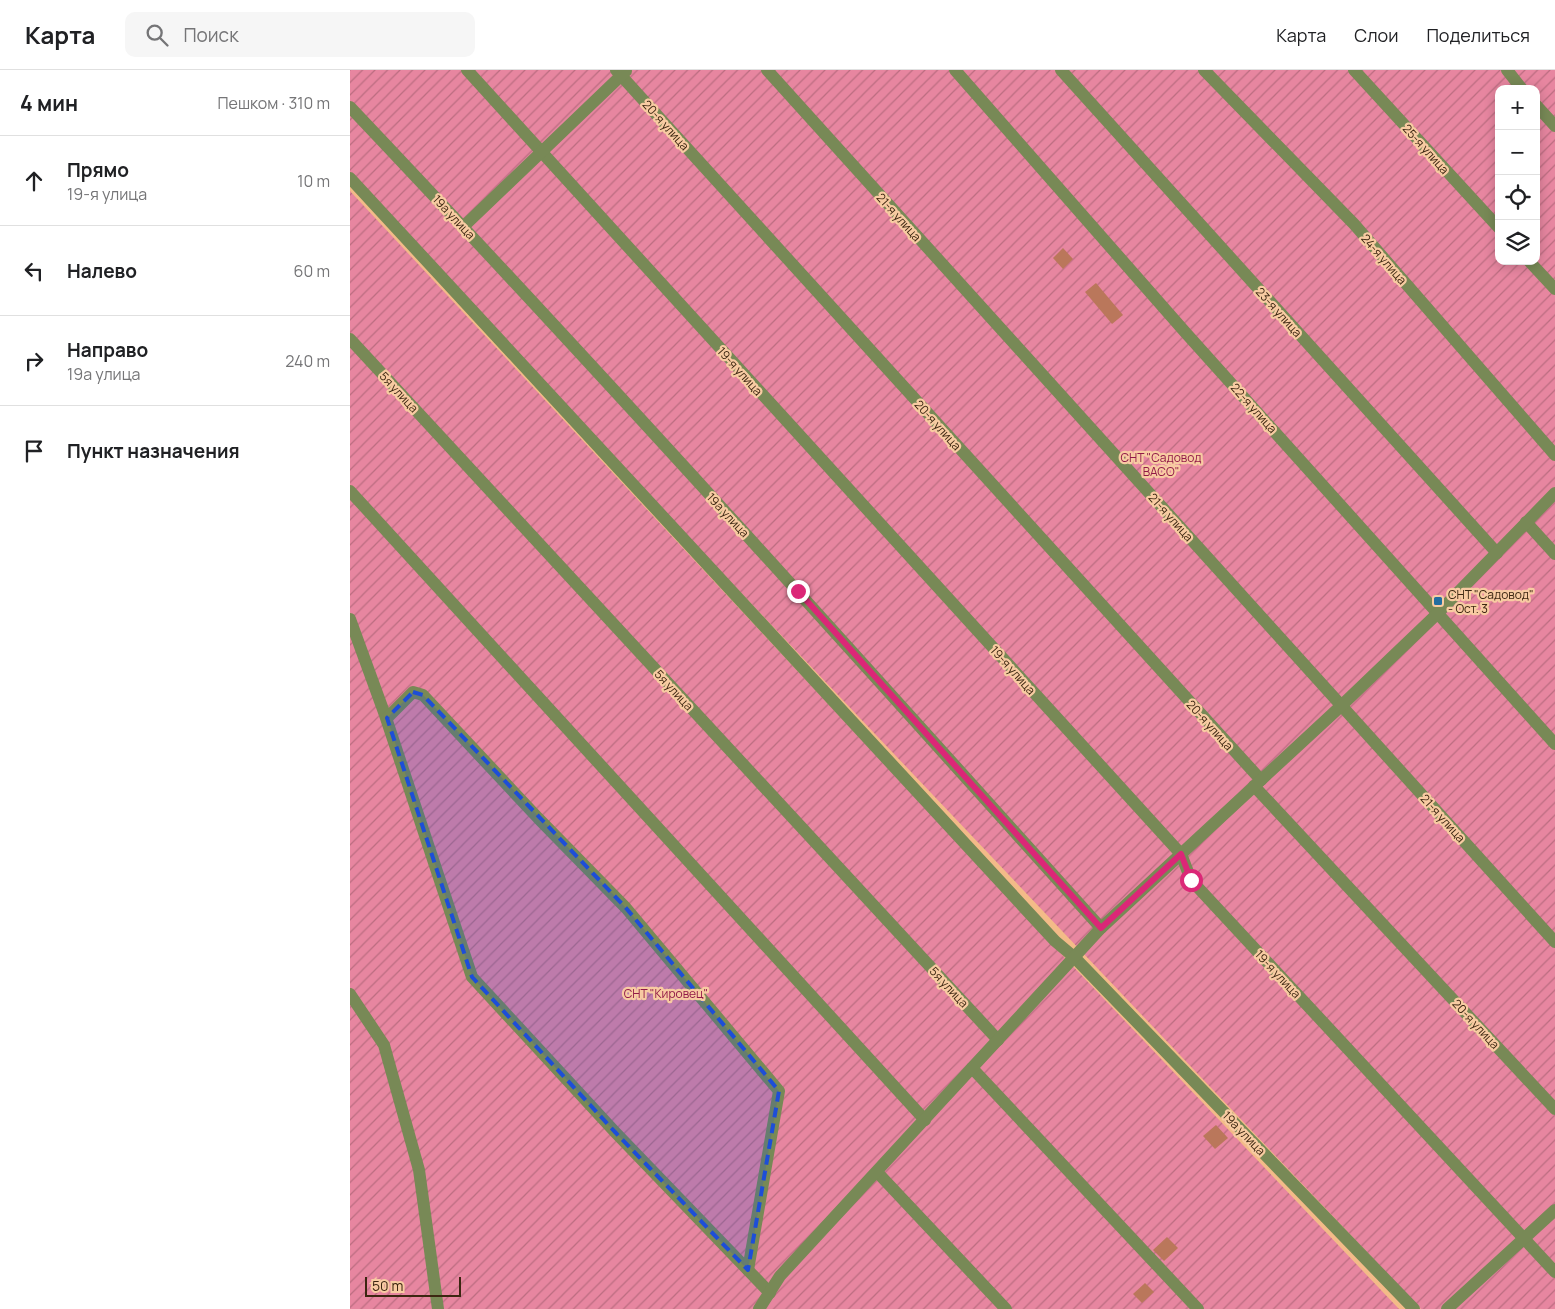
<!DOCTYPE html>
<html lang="ru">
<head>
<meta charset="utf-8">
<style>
	body { margin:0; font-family:Manrope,sans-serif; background:#f6f6f6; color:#202124 }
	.controls { position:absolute; right:15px; top:15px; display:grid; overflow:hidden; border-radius:10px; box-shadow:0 2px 12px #0003 }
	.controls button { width:45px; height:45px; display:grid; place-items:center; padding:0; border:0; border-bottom:1px solid #e0e0e0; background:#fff; color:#202124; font:25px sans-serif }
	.scale { position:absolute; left:15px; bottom:12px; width:96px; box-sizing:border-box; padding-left:5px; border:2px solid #3c2611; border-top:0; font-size:14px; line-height:18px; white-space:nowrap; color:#3c2611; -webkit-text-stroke:4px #f8cba2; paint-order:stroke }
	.stop { position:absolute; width:15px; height:15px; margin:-11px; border:4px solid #db2777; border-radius:50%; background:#fff }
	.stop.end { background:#db2777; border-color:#fff; box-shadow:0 1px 5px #0008 }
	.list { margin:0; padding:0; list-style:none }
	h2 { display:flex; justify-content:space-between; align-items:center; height:65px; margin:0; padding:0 20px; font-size:21px }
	h2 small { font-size:16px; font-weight:400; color:#757577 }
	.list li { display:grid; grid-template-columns:32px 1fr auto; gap:15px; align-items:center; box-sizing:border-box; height:90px; padding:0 20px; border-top:1px solid #e0e0e0 }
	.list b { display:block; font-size:19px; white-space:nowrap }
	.list p { margin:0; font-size:16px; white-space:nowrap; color:#757577 }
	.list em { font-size:16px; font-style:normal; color:#757577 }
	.icon { flex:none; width:28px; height:28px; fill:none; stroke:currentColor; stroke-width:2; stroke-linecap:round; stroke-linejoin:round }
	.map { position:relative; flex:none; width:1205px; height:1239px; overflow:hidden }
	header { display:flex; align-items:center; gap:30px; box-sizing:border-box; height:70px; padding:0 25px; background:#fff; border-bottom:1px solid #e0e0e0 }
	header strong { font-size:24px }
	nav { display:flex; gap:28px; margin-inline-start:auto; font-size:18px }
	.search { width:350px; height:45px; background:#f6f6f6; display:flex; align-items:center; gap:12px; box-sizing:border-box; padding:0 18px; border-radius:10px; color:#757577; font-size:19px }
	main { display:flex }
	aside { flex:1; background:#fff }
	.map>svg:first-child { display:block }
</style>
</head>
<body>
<header>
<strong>Карта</strong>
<div class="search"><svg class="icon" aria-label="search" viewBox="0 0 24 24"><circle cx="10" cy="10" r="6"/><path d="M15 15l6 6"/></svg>Поиск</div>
<nav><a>Карта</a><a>Слои</a><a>Поделиться</a></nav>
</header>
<main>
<aside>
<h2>4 мин<small>Пешком · 310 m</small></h2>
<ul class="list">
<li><svg class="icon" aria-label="ahead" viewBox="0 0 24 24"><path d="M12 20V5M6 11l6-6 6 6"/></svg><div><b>Прямо</b><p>19-я улица</p></div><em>10 m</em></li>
<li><svg class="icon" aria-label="left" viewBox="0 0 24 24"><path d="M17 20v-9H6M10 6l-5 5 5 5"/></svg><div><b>Налево</b></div><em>60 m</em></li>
<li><svg class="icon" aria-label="right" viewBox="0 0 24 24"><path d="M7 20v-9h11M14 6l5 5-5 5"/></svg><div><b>Направо</b><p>19а улица</p></div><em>240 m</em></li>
<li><svg class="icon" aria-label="arrive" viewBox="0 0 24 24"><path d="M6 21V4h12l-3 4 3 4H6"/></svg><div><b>Пункт назначения</b></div></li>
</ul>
</aside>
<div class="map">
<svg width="1205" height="1239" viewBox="0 0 1205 1239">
	<defs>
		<pattern id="garden-furrows" width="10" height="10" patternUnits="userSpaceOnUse" patternTransform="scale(1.25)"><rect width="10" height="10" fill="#e786a0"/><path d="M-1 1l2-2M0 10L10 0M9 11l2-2" fill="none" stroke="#bc6d81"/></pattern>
	</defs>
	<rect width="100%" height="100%" fill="#f3bb88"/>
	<g fill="url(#garden-furrows)" fill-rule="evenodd">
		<path d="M0,0H1205V1239H1071L0,111ZM1149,19H1186V191H1149Z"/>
		<polygon points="0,121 716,889 1049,1239 0,1239"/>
	</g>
	<g fill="#ba775b">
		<polygon points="713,178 723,189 713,199 703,188"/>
		<polygon points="746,213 773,245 762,254 735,222"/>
		<polygon points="866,1055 878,1068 865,1079 853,1066"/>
		<polygon points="817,1167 828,1178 814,1191 803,1180"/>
		<polygon points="795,1213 804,1222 792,1233 783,1224"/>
	</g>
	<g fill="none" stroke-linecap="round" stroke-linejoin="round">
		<g stroke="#788956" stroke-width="12">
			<polyline points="117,0 831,784 841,810 1205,1202"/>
			<polyline points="266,0 911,710"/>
			<polyline points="417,0 1205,872"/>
			<polyline points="605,0 835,262 1205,674"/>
			<polyline points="711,0 1147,483"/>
			<polyline points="854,0 1004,154 1205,385"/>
			<polyline points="1004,0 1149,158"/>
			<polyline points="1157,0 1172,19"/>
			<polyline points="1186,35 1205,56"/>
			<path d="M0,37C255,306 503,582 751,858"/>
			<polyline points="0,108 705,871 724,887 1064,1239"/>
			<polyline points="113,157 276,1"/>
			<polyline points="1179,191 1205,219"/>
			<polyline points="0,269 648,970"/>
			<polyline points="0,421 575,1050"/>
			<polyline points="1176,452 1205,484"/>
			<polyline points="0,549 35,645 122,907 265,1062 420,1223"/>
			<polyline points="37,648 63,622 73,625 188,748 276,838 429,1021 398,1200"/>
			<polyline points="904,716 1205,1039"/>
			<polyline points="0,924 34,975 69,1100 88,1239"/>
			<polyline points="622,998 848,1239"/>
			<polyline points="527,1102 656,1239"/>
			<polyline points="409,1239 430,1206 751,858 991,636 1087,544 1205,423"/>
			<polyline points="1097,1239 1205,1140"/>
		</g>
	</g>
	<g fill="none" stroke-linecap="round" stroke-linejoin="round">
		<polyline stroke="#db2777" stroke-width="6" points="448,521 751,858 831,784 841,810"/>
	</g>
	<path fill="#1d4ed8" fill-opacity="0.2" stroke="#1d4ed8" stroke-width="4" stroke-dasharray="10 6" stroke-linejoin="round" d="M63,622L73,625L276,838L429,1021L398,1200L265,1062L122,907L37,648Z"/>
	<rect fill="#236da1" stroke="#f8cba2" stroke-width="2" x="1083" y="526" width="10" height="10" rx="2.5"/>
	<g text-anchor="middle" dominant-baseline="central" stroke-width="4.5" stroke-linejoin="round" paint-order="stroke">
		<g font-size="12" fill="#3c2611" stroke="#f8cba2">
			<text transform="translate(316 55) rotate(48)">20-я улица</text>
			<text transform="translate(1076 79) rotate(48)">25-я улица</text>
			<text transform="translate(104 147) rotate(47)">19а улица</text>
			<text transform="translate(549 147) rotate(48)">21-я улица</text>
			<text transform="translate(1034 189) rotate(49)">24-я улица</text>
			<text transform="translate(929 242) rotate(48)">23-я улица</text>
			<text transform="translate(390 301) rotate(48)">19-я улица</text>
			<text transform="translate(49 322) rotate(47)">5я улица</text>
			<text transform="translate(904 338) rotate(48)">22-я улица</text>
			<text transform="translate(588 355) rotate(48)">20-я улица</text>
			<text transform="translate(378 445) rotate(47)">19а улица</text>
			<text transform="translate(821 447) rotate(48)">21-я улица</text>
			<text transform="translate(663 600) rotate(48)">19-я улица</text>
			<text transform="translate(324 620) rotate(47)">5я улица</text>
			<text transform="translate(860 655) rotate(48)">20-я улица</text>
			<text transform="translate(1093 748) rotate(48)">21-я улица</text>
			<text transform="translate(928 904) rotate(47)">19-я улица</text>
			<text transform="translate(599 917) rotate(47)">5я улица</text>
			<text transform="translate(1126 954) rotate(47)">20-я улица</text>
			<text transform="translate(894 1063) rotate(46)">19а улица</text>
		</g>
		<g font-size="12" fill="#911948" stroke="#f8cba2">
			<text x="811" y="387">СНТ "Садовод<tspan x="811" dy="14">ВАСО"</tspan></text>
			<text x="316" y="923">СНТ "Кировец"</text>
		</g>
		<g font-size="12" fill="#3c2611" stroke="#f8cba2" text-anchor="start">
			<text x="1098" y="524">СНТ "Садовод"<tspan x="1098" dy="14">- Ост. 3</tspan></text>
		</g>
	</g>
</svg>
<div class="controls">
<button>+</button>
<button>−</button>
<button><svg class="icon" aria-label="locate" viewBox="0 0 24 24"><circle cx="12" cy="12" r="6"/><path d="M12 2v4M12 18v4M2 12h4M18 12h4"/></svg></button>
<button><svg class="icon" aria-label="layers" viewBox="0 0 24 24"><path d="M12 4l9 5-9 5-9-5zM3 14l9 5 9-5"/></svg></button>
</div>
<div class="scale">50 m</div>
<div class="stop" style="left:841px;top:810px"></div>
<div class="stop end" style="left:448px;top:521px"></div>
</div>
</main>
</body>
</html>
